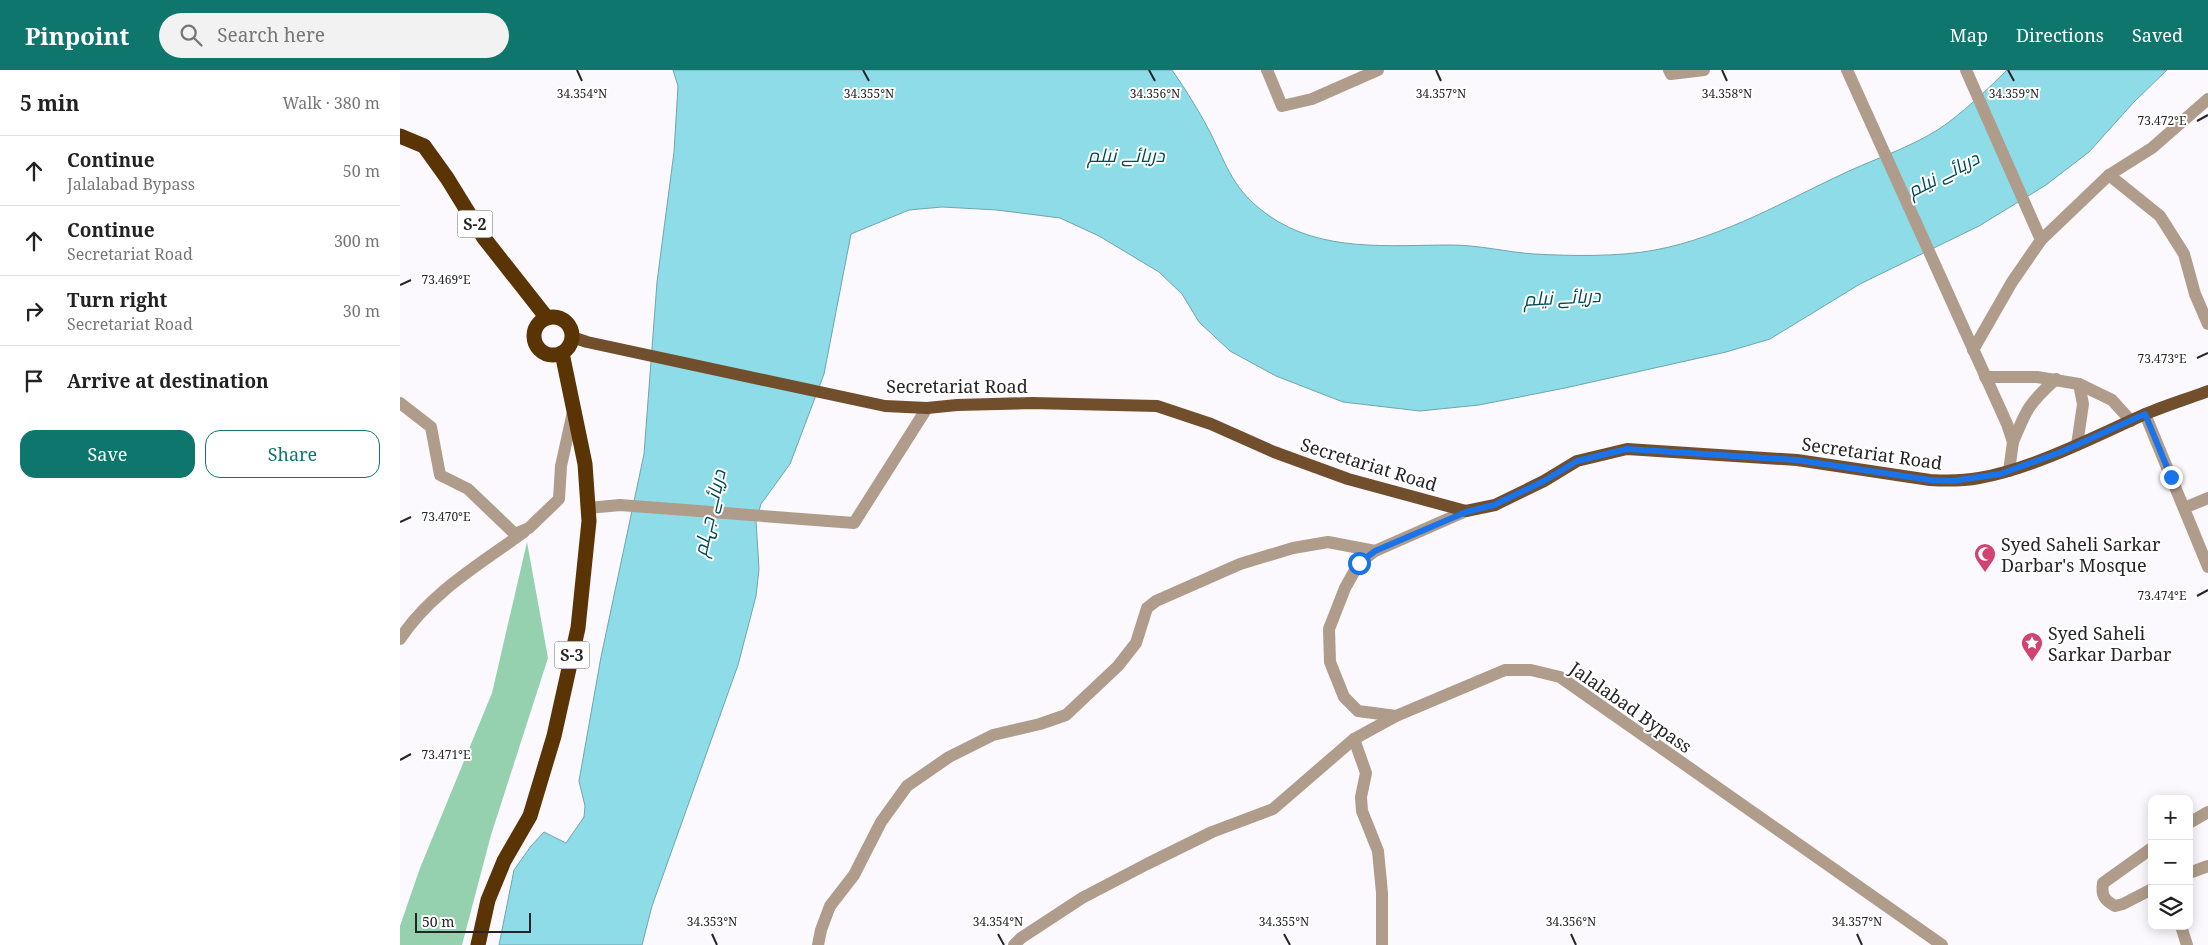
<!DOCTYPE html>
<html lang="en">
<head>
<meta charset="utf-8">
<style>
	body { margin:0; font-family:"Noto Serif",Cairo,serif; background:#f2f2f2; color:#222 }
	.controls { position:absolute; right:15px; bottom:15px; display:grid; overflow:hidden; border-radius:10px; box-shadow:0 2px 12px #0003 }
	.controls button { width:45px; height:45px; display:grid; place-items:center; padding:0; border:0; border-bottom:1px solid #e0e0e0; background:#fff; color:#222; font:25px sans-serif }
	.scale { position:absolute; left:15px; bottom:12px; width:116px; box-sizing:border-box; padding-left:5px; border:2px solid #252426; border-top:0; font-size:14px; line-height:18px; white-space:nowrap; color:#252426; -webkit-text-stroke:4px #fff; paint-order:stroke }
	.stop { position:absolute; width:15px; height:15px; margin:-11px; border:4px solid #1a73e8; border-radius:50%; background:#fff }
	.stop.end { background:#1a73e8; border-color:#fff; box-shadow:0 1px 5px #0008 }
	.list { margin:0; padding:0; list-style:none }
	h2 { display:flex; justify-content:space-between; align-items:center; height:65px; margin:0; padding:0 20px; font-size:21px }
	h2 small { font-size:16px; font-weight:400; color:#767676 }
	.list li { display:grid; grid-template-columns:32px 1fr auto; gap:15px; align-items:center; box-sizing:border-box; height:70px; padding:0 20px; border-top:1px solid #e0e0e0 }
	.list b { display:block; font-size:19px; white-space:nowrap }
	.list p { margin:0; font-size:16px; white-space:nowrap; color:#767676 }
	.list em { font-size:16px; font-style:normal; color:#767676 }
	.actions { display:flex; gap:10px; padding:15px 20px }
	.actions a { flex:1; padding:11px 0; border:1px solid #0f766e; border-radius:15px; text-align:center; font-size:18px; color:#0f766e }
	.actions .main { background:#0f766e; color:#fff }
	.icon { flex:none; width:28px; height:28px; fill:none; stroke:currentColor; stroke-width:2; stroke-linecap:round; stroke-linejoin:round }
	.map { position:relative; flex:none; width:1808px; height:875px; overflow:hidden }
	header { display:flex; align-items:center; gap:30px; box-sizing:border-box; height:70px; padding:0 25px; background:#0f766e; color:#fff }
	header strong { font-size:24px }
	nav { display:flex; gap:28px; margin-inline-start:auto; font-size:18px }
	.search { width:350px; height:45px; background:#f2f2f2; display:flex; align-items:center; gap:12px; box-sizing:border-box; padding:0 18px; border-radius:28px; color:#767676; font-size:19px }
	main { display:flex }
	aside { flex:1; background:#fff }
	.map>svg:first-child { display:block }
</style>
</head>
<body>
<header>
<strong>Pinpoint</strong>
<div class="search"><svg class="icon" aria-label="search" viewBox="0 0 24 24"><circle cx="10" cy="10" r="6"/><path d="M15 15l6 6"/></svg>Search here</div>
<nav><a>Map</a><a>Directions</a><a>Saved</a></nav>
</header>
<main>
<aside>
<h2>5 min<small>Walk · 380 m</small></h2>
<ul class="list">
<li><svg class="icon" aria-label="ahead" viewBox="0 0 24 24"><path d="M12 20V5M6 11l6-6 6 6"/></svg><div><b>Continue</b><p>Jalalabad Bypass</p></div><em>50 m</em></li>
<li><svg class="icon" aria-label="ahead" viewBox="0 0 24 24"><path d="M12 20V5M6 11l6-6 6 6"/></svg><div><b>Continue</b><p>Secretariat Road</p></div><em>300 m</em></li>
<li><svg class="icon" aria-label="right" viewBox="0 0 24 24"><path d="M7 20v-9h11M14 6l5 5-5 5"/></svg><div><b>Turn right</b><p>Secretariat Road</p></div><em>30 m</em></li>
<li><svg class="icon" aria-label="arrive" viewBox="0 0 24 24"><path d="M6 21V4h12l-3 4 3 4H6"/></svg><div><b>Arrive at destination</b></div></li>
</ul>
<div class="actions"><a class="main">Save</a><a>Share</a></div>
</aside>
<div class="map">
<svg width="1808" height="875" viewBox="0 0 1808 875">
	<rect width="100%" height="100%" fill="#fbf9fe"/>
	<polygon fill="#95d1ae" points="127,472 148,588 91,765 62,875 0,875 0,856 20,798 92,623"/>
	<path fill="#8edce8" stroke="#6ea5ae" d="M273,0H772C786,20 799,41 810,62C828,98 833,120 868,145C921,183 990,175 1051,175C1079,175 1106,182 1134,184C1171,186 1219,187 1255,180C1324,167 1386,130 1449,101C1482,86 1520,74 1549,52C1570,36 1589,18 1607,0H1767L1734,32L1689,82L1646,115L1579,156L1460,214L1370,269L1326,282L1165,318L1079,335L1020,341L943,332L876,306L830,281L799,252L782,224L759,202L699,166L660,148L597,140L542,137L509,140L451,164L424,304L390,394L361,434L356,451L359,499L356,526L338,595L252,836L242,875H99L114,800L131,776L144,762L166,773L184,747L185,736L179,711L201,587L244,384L257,212L274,82L278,16Z"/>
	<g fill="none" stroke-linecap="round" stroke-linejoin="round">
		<g stroke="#b09c8a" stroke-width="12">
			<polyline points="867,0 882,36 912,29 978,0"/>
			<polyline points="1269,0 1271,4 1304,0"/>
			<polyline points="1447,0 1607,354 1613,372 1609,401"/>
			<polyline points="1566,0 1641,170 1612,212 1573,280"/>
			<polyline points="1709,105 1760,146 1784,184 1795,224 1808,254"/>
			<polyline points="1641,170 1709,105 1752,78 1808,29"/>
			<polyline points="1585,307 1637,307 1679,314 1712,330 1731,351"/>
			<polyline points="0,333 31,357 40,405 68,419 115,464 129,458 159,429 161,396 173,342"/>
			<polyline points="1745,344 1808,497"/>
			<path d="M1613,372C1626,340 1629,333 1656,309"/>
			<polyline points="1677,375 1683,334 1679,314"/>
			<polyline points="188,438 220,435 454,453 527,338"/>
			<polyline points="1784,438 1808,428"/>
			<polyline points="1066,441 975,481 959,493 945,518 929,559 930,592 944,627 958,641 996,646 1105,600 1131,600 1160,607 1542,875"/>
			<path d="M0,569C30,523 80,494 124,462"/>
			<polyline points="954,669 966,703 961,727 962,741 978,781 982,823 982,875"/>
			<polyline points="1789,753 1808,742"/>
			<path d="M1752,778L1703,813C1701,825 1704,830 1715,836L1723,834L1752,819"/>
			<polyline points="1789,803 1808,796"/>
			<polyline points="1781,856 1787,875"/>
			<polyline points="418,875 421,860 430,836 454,805 481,752 507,716 549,687 593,665 640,654 666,645 718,596 736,573 747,538 756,531 840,494 893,478 928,472 975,481"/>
			<polyline points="614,875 621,868 682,828 747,794 812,762 873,739 954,669 996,646"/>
		</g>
		<path stroke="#714f2d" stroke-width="12" d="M172,267L187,272L485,336L527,338L557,335L632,333L757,336L811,354L874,382L948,409L1066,441L1095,435L1144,411L1177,391L1227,379L1397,390L1530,410C1546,411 1563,411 1579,408C1632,399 1694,367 1743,345C1764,336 1787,329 1808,321"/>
		<g stroke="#5a3405" stroke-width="15">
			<polyline points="0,66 24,76 47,108 84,168 147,248"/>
			<circle cx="153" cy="266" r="19"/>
			<polyline points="78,875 88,830 104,791 130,746 154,666 178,558 189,451 185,394 162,283"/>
		</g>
	</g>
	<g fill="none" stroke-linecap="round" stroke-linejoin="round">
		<polyline stroke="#1a73e8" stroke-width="6" points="959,493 975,481 1066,442 1094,435 1144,411 1177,391 1227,379 1397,390 1530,410 1552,411 1600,404 1661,382 1745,344 1771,407"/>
	</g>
	<path fill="none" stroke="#252426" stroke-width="2" d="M177,0L182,11M463,0L469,11M749,0L755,11M1036,0L1041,11M1322,0L1327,11M1608,0L1614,11M1797,51L1808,45M0,215L11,210M1797,288L1808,283M0,452L11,447M1797,526L1808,520M0,690L11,684M312,864L317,875M598,864L604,875M884,864L890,875M1171,864L1176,875M1457,864L1462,875"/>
	<defs>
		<g id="mosque-pin" transform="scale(1.125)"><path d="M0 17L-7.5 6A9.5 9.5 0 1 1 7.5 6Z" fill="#d14471" stroke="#fff"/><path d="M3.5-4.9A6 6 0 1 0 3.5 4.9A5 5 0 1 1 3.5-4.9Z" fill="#fff"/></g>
		<g id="sight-pin" transform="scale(1.125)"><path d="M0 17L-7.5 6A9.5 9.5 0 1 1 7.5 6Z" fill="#d14471" stroke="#fff"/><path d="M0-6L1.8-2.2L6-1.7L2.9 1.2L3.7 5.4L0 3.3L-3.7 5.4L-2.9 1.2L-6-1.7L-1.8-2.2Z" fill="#fff"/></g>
	</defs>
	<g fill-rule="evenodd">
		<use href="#mosque-pin" x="1585" y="484"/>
		<use href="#sight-pin" x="1632" y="573"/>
	</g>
	<g text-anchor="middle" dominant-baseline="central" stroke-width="4" stroke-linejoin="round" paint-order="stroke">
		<g fill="#fff" stroke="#666667" stroke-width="1">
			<rect x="57.5" y="140.5" width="35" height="27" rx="4"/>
			<rect x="154.5" y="571.5" width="35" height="27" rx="4"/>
		</g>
		<g font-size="16" font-weight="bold" fill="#252426">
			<text x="75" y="154">S-2</text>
			<text x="172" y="585">S-3</text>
		</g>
		<g font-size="18" fill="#252426" stroke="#fff">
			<text x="557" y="316">Secretariat Road</text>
			<text transform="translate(1472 383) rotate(8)">Secretariat Road</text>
			<text transform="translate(969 394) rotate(17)">Secretariat Road</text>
			<text transform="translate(1231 637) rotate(35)">Jalalabad Bypass</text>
		</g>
		<g font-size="18" fill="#252426" stroke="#fff" text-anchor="start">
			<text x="1601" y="474">Syed Saheli Sarkar<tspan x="1601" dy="21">Darbar's Mosque</tspan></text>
			<text x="1648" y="563">Syed Saheli<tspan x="1648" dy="21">Sarkar Darbar</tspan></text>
		</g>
		<g font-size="19" font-style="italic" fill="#004b54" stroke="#fff">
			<text x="726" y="85">دریائے نیلم</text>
			<text transform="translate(1543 104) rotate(-27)">دریائے نیلم</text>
			<text transform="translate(1162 227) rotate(-3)">دریائے نیلم</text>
			<text transform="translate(309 443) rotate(-77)">دریائے جہلم</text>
		</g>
	</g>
	<g font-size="12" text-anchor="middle" fill="#252426" stroke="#fff" stroke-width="4" stroke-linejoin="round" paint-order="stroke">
		<text x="182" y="28">34.354°N</text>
		<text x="469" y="28">34.355°N</text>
		<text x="755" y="28">34.356°N</text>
		<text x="1041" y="28">34.357°N</text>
		<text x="1327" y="28">34.358°N</text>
		<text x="1614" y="28">34.359°N</text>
		<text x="1762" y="55">73.472°E</text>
		<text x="46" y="214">73.469°E</text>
		<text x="1762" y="293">73.473°E</text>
		<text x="46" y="451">73.470°E</text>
		<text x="1762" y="530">73.474°E</text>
		<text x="46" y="689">73.471°E</text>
		<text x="312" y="856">34.353°N</text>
		<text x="598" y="856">34.354°N</text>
		<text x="884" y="856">34.355°N</text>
		<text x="1171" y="856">34.356°N</text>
		<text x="1457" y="856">34.357°N</text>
	</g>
</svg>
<div class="controls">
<button>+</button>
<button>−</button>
<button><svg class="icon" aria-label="layers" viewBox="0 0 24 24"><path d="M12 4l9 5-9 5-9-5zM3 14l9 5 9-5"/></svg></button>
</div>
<div class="scale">50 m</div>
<div class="stop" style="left:959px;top:493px"></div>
<div class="stop end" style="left:1771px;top:407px"></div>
</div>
</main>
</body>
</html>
